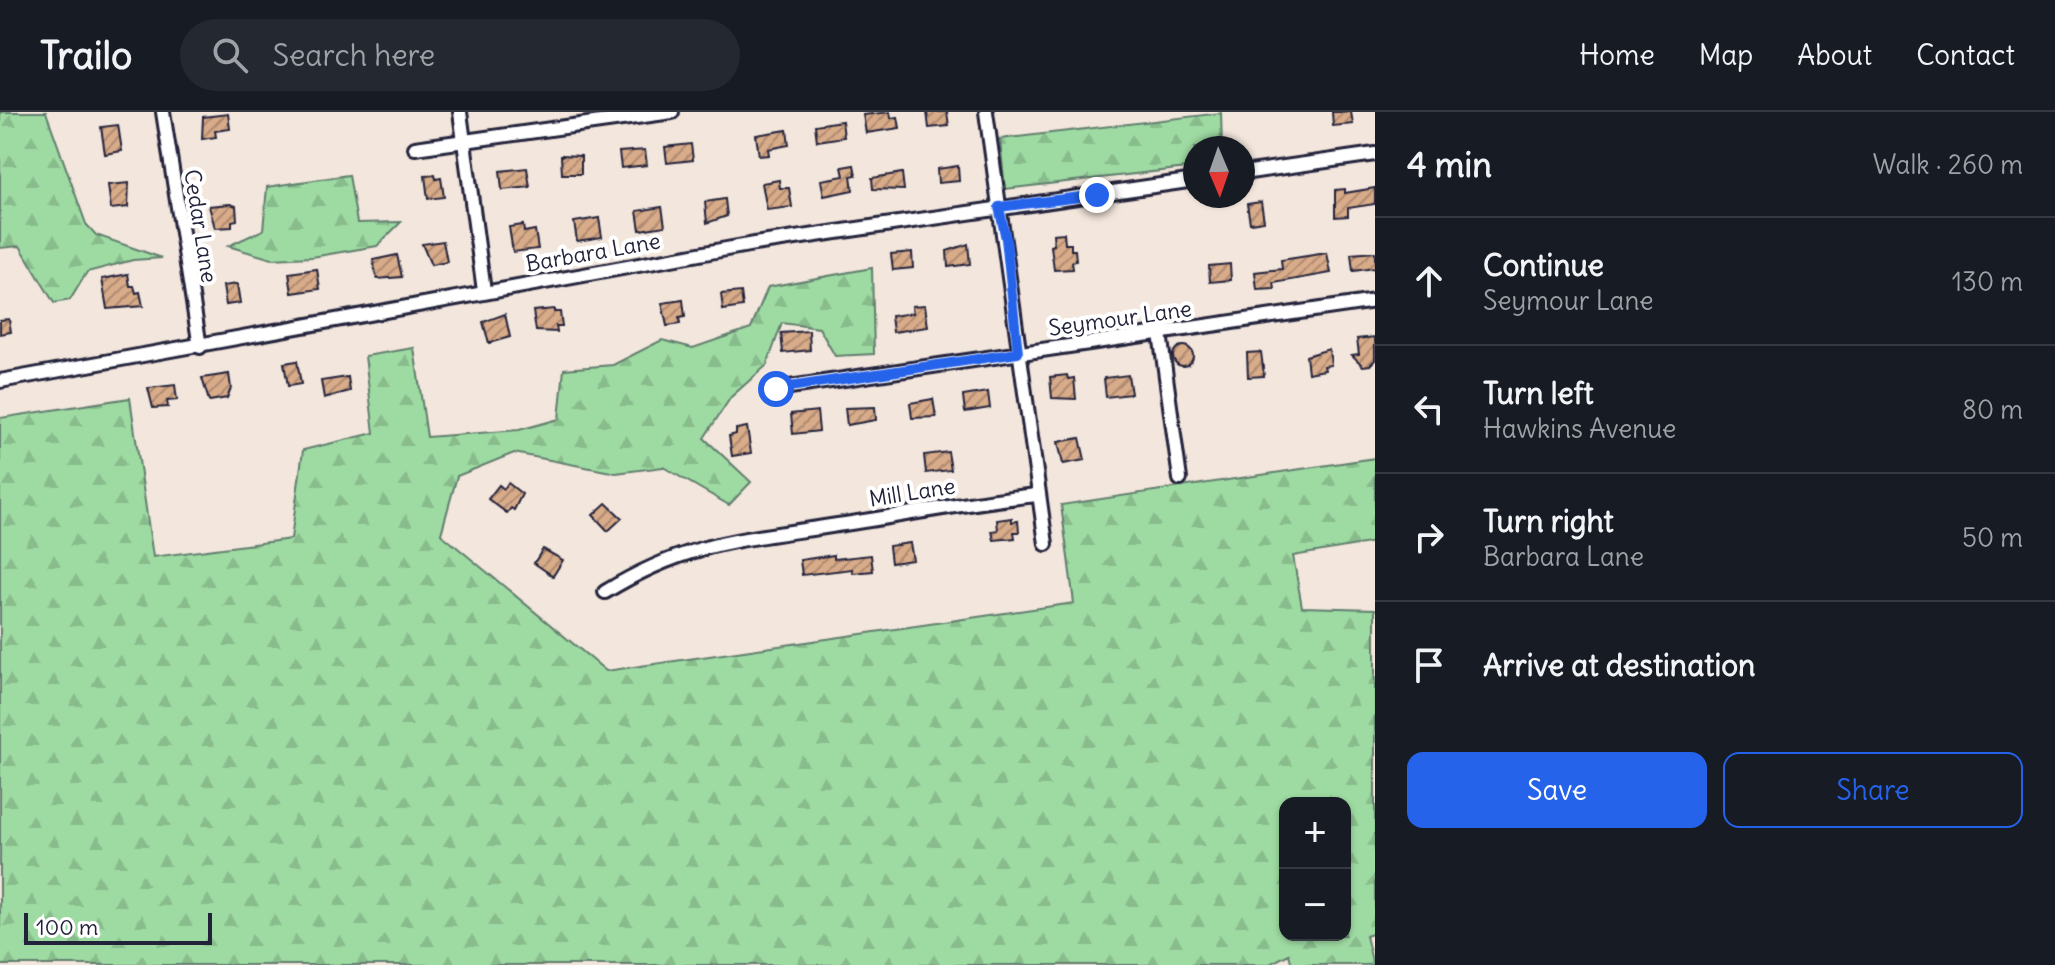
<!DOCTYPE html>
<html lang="en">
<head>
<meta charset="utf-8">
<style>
	body { margin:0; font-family:Delius,sans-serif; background:#242831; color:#f1f3f6 }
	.controls { position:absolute; right:24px; bottom:24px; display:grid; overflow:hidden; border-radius:16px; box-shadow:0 2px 6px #0004 }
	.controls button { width:72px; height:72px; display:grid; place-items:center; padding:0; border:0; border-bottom:2px solid #363941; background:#171b24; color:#f1f3f6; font:40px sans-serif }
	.compass { position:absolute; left:1183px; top:24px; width:72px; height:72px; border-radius:50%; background:#171b24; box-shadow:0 2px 6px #0004; rotate:178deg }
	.scale { position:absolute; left:24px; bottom:20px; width:188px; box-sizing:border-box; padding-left:8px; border:4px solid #22223b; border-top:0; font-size:22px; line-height:28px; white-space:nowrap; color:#22223b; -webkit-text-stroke:6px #fff; paint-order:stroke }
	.stop { position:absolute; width:24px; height:24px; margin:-18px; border:6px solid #2563eb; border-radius:50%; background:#fff }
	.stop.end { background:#2563eb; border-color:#fff; box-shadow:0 2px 8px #0008 }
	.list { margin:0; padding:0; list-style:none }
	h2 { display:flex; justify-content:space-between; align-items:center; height:104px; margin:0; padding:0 32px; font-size:34px }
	h2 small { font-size:26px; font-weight:400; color:#9ea1a6 }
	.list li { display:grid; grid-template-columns:52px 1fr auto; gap:24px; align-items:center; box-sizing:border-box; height:128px; padding:0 32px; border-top:2px solid #363941 }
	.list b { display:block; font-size:30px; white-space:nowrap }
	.list p { margin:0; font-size:26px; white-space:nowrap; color:#9ea1a6 }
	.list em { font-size:26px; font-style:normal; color:#9ea1a6 }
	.actions { display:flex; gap:16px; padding:24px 32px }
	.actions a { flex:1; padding:18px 0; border:2px solid #2563eb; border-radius:16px; text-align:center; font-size:28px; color:#2563eb }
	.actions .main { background:#2563eb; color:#fff }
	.icon { flex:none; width:44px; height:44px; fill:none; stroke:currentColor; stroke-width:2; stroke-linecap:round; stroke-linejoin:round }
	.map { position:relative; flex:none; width:1375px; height:853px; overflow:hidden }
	header { display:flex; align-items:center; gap:48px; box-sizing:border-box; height:112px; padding:0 40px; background:#171b24; border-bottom:2px solid #363941 }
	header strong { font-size:38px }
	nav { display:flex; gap:44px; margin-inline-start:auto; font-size:28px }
	.search { width:560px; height:72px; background:#242831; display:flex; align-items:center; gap:20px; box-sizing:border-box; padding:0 28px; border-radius:44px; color:#9ea1a6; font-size:30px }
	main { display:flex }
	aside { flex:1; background:#171b24 }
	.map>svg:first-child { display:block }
</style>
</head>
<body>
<header>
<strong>Trailo</strong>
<div class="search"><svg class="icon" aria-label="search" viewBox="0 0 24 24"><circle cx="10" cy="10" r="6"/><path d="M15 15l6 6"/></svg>Search here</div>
<nav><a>Home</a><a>Map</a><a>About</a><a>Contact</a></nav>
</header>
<main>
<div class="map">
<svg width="1375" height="853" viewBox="0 0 1375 853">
	<defs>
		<pattern id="forest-firs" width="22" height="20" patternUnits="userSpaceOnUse" patternTransform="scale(2)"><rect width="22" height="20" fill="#9edba2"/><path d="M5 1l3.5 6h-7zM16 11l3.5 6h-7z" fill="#88bc8c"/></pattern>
		<pattern id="building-hatch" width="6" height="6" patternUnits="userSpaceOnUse" patternTransform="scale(2)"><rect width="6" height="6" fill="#d8ab89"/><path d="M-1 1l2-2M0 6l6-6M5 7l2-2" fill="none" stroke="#af8b71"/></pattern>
	</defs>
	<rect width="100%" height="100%" fill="#f3e6dc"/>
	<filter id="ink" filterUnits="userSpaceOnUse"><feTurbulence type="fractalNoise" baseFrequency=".0125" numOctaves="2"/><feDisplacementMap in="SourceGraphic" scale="16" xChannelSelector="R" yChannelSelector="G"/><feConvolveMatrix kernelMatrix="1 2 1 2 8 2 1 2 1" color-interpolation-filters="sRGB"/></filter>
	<g filter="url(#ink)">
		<g fill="url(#forest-firs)" stroke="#607e6e" stroke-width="2" fill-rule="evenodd">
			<polygon points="0,0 46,0 86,112 96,123 162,146 133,148 87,160 70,188 54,191 20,134 0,136"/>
			<polygon points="1221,1 1222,36 1195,36 1195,55 1005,77 1000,27"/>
			<polygon points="349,63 357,111 401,110 377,134 312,145 272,147 228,134 263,118 267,75"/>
			<path d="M872,156L874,242L835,244L819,216L782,211L767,253L731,285L704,326L751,370L729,393L663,355L616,361L514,341L457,364L441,422L606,559L1074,491L1061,393L1375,346V430L1293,444L1302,495L1375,497V821L1366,824L1373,853H1292L1289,842L1268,853H0V306L130,286L153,445L291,427L303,338L374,321L365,244L414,236L427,325L519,318L559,307L564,257L613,253L662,228L693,236L751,216L768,175ZM1285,691H1345V823H1285Z"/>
		</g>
		<g fill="url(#building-hatch)" stroke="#22223b" stroke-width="2">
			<polygon points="890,0 891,6 898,5 900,16 866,21 863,3"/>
			<polygon points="927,0 947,0 949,14 929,16"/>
			<polygon points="1332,0 1351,0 1353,12 1333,14"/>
			<polygon points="228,2 230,17 215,19 216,25 202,27 203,5"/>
			<polygon points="842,9 844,25 817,29 815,13"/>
			<polygon points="118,13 122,39 105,42 101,15"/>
			<polygon points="787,18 789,33 768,37 769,43 759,44 756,23"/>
			<polygon points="691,32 693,48 667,51 665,35"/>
			<polygon points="645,38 647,53 621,56 619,40"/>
			<polygon points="561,43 581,44 581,62 562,62"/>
			<polygon points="854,53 856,63 851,64 853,78 824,84 821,68 844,64 842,55"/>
			<polygon points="958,54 959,69 938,71 937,57"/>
			<polygon points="527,56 530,75 502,78 500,59"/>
			<polygon points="902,61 904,78 873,77 872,66"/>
			<polygon points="435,63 436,67 441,66 444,85 428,87 425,64"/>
			<polygon points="779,68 780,76 789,76 792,95 767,98 762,71"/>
			<polygon points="129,71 128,95 111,97 108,73"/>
			<polygon points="1375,76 1375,92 1348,96 1348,104 1335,105 1335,78 1345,77 1345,81"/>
			<polygon points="725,87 727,104 707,111 705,90"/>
			<polygon points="1261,90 1264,109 1250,111 1247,92"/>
			<polygon points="230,92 236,94 237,108 232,109 232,115 215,116 209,94"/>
			<polygon points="662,95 665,114 640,118 637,99"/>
			<polygon points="599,106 602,125 577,129 574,110"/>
			<polygon points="523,113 524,120 535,118 538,137 513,140 509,115"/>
			<polygon points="1064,121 1065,132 1071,132 1071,138 1075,138 1076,149 1072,150 1073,157 1054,158 1051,134 1054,133 1053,122"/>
			<polygon points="443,129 447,150 431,153 422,132"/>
			<polygon points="968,132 970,152 948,155 947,139"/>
			<polygon points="912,140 913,156 893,158 891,142"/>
			<polygon points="1375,140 1375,156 1353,159 1351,142"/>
			<polygon points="1327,141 1331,161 1274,171 1275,177 1257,178 1255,160 1282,157 1281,148"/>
			<polygon points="397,143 402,165 377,167 373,148"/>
			<polygon points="1230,152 1231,168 1210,170 1209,154"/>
			<polygon points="317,157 320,177 292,181 289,161"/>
			<polygon points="128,162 130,174 134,174 136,181 140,180 143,194 107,197 102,167"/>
			<polygon points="237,172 240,191 226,193 223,174"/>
			<polygon points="741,180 743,195 723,198 721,182"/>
			<polygon points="683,188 685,205 679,206 680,212 667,214 662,191"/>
			<polygon points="925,193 928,215 893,220 891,204 913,201 912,194"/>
			<polygon points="554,197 554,200 560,200 562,214 556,214 557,220 536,219 533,199"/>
			<polygon points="505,202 510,225 489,231 483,210"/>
			<polygon points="9,207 11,220 0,222 0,208"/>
			<polygon points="809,219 810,238 783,241 781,221"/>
			<polygon points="1375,225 1375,248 1370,253 1363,254 1352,243 1359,242 1357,227"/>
			<circle cx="1183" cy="244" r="10"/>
			<polygon points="1329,237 1331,253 1324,254 1325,258 1308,261 1306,244"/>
			<polygon points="1261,240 1264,264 1248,265 1247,241"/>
			<polygon points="297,249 301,272 288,274 284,251"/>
			<polygon points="229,262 231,276 227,286 209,289 202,266"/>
			<polygon points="1067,263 1068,267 1074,266 1076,287 1052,286 1050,265"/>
			<polygon points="1128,263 1131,282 1106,285 1104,266"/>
			<polygon points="348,265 350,279 324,286 321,269"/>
			<polygon points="175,273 177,288 167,289 168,295 153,296 148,276"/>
			<polygon points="988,280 990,296 965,300 963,284"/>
			<polygon points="933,287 936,305 912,306 910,291"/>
			<polygon points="875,295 876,308 847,313 845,296"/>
			<polygon points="817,299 819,319 793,322 791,302"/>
			<polygon points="747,315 751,341 732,344 729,324 736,322 736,317"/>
			<polygon points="1080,326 1085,348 1063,352 1058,330"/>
			<polygon points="948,340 951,358 926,361 924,343"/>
			<polygon points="508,371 522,382 514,398 511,396 507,401 488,387 499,373 504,377"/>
			<polygon points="606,391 622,406 608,419 593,403"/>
			<polygon points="1012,406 1012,410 1018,409 1019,420 1014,420 1015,426 994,428 992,419 998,418 997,408"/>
			<polygon points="910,431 913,448 891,451 889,434"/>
			<polygon points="543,437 563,448 553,464 534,451"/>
			<polygon points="834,443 834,447 871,443 873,459 853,461 852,457 802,463 800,448"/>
		</g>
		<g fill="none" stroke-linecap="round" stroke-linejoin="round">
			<g stroke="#22223b" stroke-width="18">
				<g id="minor">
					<polyline points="163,0 200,235"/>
					<polyline points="460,0 484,179"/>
					<polyline points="986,0 1046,432"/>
					<polyline points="415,36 672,0"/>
					<polyline points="1243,61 1375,42"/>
					<polyline points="1160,221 1180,367"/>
					<polyline points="0,269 754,132 1195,68"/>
					<polyline points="776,277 1375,189"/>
					<path d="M605,480C687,430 740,428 831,414C900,404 968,390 1037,383"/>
				</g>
			</g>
			<use href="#minor" stroke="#fff" stroke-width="12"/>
		</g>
	</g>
	<g fill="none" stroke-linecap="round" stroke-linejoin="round" filter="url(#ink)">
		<polyline stroke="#2563eb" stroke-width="10" points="776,277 1018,241 1006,127 999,95 1097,83"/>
	</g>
	<g text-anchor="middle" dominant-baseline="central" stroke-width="8" stroke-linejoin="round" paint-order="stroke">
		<g font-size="22" fill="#22223b" stroke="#fff">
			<text transform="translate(201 114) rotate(81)">Cedar Lane</text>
			<text transform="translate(593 140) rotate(-10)">Barbara Lane</text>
			<text transform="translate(1120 206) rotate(-8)">Seymour Lane</text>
			<text transform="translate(912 380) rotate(-9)">Mill Lane</text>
		</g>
	</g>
</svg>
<div class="controls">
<button>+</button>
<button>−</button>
</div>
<svg class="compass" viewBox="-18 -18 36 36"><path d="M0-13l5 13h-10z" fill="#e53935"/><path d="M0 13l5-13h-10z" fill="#9ea1a6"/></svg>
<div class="scale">100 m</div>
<div class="stop" style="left:776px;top:277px"></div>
<div class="stop end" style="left:1097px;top:83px"></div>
</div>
<aside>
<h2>4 min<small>Walk · 260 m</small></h2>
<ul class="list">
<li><svg class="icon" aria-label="ahead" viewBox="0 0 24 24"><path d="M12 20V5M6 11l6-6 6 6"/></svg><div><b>Continue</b><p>Seymour Lane</p></div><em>130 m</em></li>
<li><svg class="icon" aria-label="left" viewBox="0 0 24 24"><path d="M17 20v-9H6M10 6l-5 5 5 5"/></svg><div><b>Turn left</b><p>Hawkins Avenue</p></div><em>80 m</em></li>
<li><svg class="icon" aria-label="right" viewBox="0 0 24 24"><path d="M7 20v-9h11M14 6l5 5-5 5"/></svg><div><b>Turn right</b><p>Barbara Lane</p></div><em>50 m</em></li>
<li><svg class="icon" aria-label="arrive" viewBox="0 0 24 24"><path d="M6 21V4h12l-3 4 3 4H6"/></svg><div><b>Arrive at destination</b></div></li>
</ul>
<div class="actions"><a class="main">Save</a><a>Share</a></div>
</aside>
</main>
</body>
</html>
